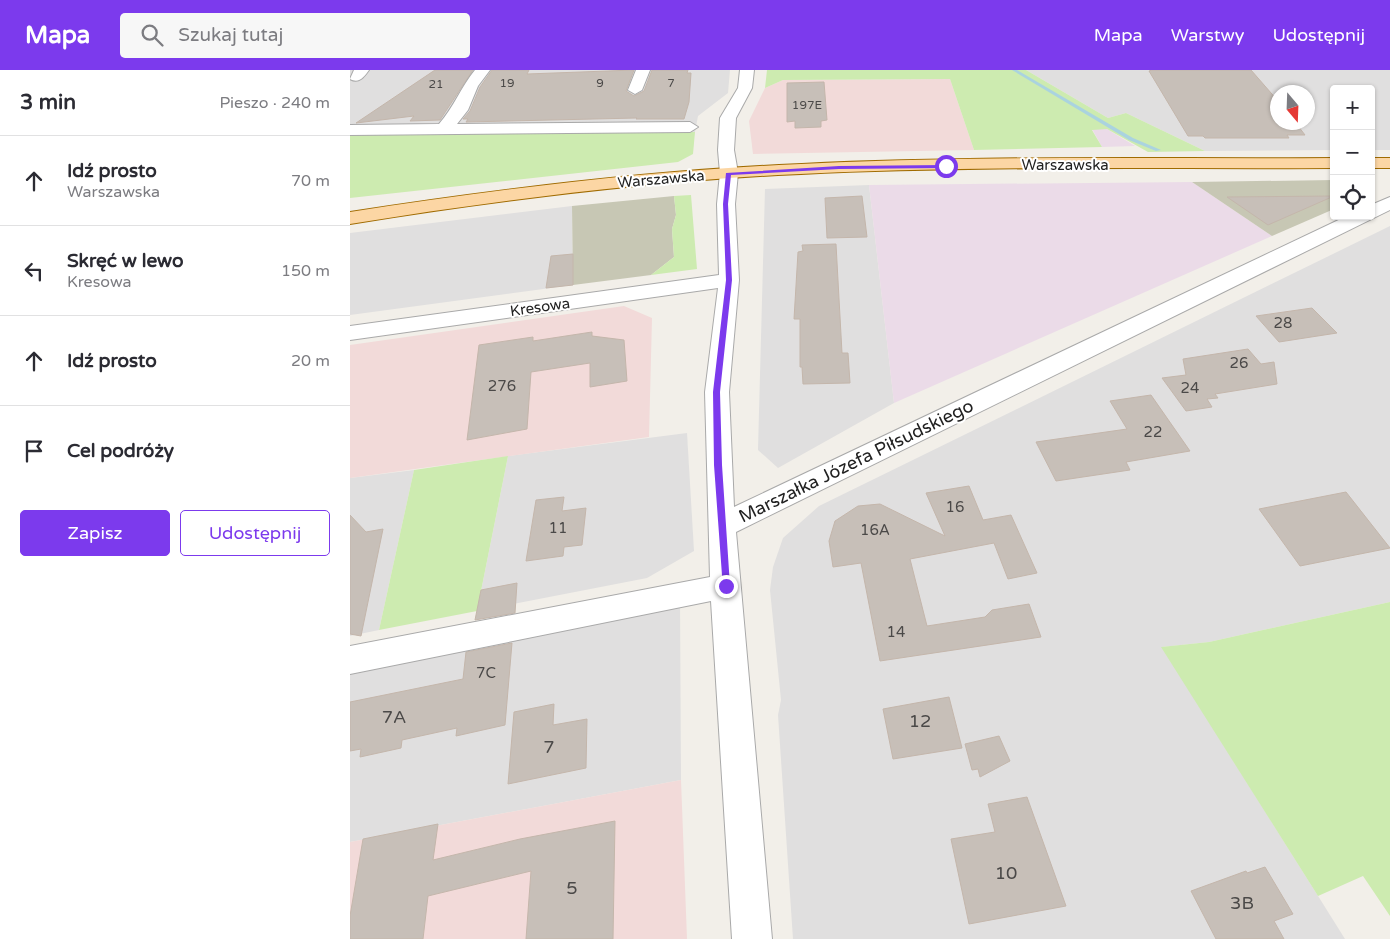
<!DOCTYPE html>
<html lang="pl">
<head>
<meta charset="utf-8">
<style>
	body { margin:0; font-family:"Varela Round",sans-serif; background:#f7f7f7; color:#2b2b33 }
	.controls { position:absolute; right:15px; top:15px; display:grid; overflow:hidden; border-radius:5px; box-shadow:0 1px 4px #0004 }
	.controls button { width:45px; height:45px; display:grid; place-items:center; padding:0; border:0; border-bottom:1px solid #e1e1e2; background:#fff; color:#2b2b33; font:25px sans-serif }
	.compass { position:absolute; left:920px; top:15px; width:45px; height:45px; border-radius:50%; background:#fff; box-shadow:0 1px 4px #0004; rotate:161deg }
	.stop { position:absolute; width:15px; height:15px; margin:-11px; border:4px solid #7c3aed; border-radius:50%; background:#fff }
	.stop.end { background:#7c3aed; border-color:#fff; box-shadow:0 1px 5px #0008 }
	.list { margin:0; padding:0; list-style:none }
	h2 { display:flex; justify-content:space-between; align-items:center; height:65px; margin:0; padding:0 20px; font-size:21px }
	h2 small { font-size:16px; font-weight:400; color:#7c7c81 }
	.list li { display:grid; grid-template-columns:32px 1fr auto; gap:15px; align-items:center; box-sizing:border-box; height:90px; padding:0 20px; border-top:1px solid #e1e1e2 }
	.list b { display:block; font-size:19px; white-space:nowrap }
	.list p { margin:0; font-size:16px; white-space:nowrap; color:#7c7c81 }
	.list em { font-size:16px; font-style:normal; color:#7c7c81 }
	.actions { display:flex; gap:10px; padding:15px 20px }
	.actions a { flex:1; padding:11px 0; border:1px solid #7c3aed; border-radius:5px; text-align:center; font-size:18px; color:#7c3aed }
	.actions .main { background:#7c3aed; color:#fff }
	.icon { flex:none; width:28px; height:28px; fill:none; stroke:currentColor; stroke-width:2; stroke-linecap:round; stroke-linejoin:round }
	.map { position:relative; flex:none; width:1040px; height:869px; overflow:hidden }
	header { display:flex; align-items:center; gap:30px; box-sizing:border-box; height:70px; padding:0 25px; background:#7c3aed; color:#fff }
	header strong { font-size:24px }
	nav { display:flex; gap:28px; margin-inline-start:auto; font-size:18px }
	.search { width:350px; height:45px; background:#f7f7f7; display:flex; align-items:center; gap:12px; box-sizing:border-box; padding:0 18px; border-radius:5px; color:#7c7c81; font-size:19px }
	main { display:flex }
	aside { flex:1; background:#fff }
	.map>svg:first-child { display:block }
</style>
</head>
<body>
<header>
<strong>Mapa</strong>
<div class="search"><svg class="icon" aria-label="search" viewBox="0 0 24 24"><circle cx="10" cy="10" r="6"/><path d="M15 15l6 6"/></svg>Szukaj tutaj</div>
<nav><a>Mapa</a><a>Warstwy</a><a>Udostępnij</a></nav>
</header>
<main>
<aside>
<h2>3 min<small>Pieszo · 240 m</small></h2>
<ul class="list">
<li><svg class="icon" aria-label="ahead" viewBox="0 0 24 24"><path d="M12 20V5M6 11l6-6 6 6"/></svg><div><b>Idź prosto</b><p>Warszawska</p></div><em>70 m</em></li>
<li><svg class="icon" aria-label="left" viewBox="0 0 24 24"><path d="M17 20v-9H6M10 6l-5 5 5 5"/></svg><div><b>Skręć w lewo</b><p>Kresowa</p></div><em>150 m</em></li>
<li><svg class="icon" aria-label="ahead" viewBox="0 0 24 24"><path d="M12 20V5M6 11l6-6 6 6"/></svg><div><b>Idź prosto</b></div><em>20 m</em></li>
<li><svg class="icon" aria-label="arrive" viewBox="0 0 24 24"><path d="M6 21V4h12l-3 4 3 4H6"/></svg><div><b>Cel podróży</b></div></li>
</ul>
<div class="actions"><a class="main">Zapisz</a><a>Udostępnij</a></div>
</aside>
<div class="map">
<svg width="1040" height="869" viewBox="0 0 1040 869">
	<rect width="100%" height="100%" fill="#f2efe9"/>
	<g fill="#e0dfdf" fill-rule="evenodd">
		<polygon points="0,0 380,0 378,23 348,46 345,62 0,64"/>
		<path d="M676,0H1040V80H1021V19H984V80L855,81L776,43L758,48ZM928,22H958V52H928Z"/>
		<polygon points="519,115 544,333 428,398 408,380 415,119"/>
		<polygon points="222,136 223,215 0,245 0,163"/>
		<polygon points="1040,156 1040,532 859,572 812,577 995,869 443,869 428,645 431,630 420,520 423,497 433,468 469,436"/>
		<polygon points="337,363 344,481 297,508 127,541 158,386"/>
		<polygon points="64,400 29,560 0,566 0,408"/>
		<polygon points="330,532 331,710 0,772 0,602"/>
	</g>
	<g fill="#f2dad9">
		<polygon points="600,9 624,80 403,84 399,51 415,18 433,10"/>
		<polygon points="274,236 302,248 299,367 0,408 0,275"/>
		<polygon points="331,710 337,869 0,869 0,772"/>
	</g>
	<g fill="#ebdbe8">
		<polygon points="742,59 757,59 785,76 752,77"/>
		<polygon points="842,112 922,166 544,333 519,115"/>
	</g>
	<g fill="#c7c7b4">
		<polygon points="984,110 984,139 922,166 842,112"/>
		<polygon points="324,126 326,145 322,159 324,187 301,205 223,215 222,136"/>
	</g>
	<g fill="#cdebb0">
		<polygon points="417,0 676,0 758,48 776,43 855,81 798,82 757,59 742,60 752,77 624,80 600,9 433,10 415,18"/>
		<polygon points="345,62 343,84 328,92 0,128 0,64"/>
		<polygon points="341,125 347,199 301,205 324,187 322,159 326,145 324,126"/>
		<polygon points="158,386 127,541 29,560 64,400"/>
		<polygon points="1040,532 1040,846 1013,806 968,826 811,577 859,572"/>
	</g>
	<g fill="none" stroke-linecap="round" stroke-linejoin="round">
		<polygon fill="#aad3df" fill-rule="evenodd" points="662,0 667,0 783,68 811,80 806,81 779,70"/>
	</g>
	<g fill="#c7bfb8" stroke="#c4b6ab">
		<polygon points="85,0 123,0 90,50 60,51 64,46 6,53"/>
		<polygon points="142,0 179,0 177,4 284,0 276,21 284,26 294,21 302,0 338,0 337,3 341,3 339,32 334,49 286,49 287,48 116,52 118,49 113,49 120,41 130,17"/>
		<polygon points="802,0 901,0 928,31 928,52 945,52 955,65 937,65 939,68 855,68 853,66 838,66 799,1"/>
		<polygon points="474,12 477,50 471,51 471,57 445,58 445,51 437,52 437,13"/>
		<polygon points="512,126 517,167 477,168 475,128"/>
		<polygon points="984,126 918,155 877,127"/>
		<polygon points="486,174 492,283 498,283 500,313 453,314 452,297 450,297 450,249 444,249 448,182 453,181 452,175"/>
		<polygon points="223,184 223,215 196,218 201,186"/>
		<polygon points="962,238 987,263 929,272 906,246"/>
		<polygon points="242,262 242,266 274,270 277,311 240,317 240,293 181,302 177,359 117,370 129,275 183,267 183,271"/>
		<polygon points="898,279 911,294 924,292 927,314 865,324 868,328 857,329 862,337 836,341 812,308 836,305 833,289"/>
		<polygon points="801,325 840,381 776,392 780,400 706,411 686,372 777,359 760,331"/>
		<polygon points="619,416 633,450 661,445 687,503 658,509 644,473 560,489 577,556 635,547 642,540 679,534 691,567 530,591 511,493 483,497 479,471 485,451 508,436 530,434 595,466 576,423"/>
		<polygon points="996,422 1040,478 950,496 909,439"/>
		<polygon points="214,427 212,441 236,438 232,475 214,477 213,486 176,491 186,430"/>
		<polygon points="0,445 16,462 33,459 11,566 0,564"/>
		<polygon points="167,513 165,543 125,550 131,520"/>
		<polygon points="162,573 155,655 106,666 107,658 52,670 51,678 10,687 11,679 0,681 0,632 113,609 116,582"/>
		<polygon points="599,627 612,678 543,689 533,639"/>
		<polygon points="204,634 203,655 237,649 236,698 158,714 164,642"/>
		<polygon points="649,666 660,691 630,707 628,699 622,700 615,674"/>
		<polygon points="677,727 716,836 619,854 601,769 645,762 638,734"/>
		<polygon points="265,751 263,869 176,869 181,801 78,826 73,869 0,869 0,846 13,769 88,754 83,790 170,769"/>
		<polygon points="915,797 943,844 924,851 934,869 866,869 841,821 896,801 897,803"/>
	</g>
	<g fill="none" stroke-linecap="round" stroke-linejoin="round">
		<g stroke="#a9a9a9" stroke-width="2">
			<g id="minor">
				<path d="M4,0H19C14,7 9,14 0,9Z"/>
				<path d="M125,0H140L128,16L118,40L107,54L340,52L348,57L340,62L0,65V55L89,54C104,37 111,17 125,0Z"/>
				<polygon points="286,0 300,0 292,20 285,24 278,20"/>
				<polygon points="390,0 404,0 402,18 386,48 384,80 388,103 385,134 389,210 379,322 384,437 997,146 1021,146 1021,135 1040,127 1040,140 386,462 422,869 382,869 361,531 0,604 0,576 360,507 355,322 368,218 0,270 0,256 369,205 367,134 370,103 368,80 370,48 388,18"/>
			</g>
		</g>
		<g stroke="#a06b00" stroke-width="2">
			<g id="major">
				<path d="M984,88V98C799,99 613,95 428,105C285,113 142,131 0,154V142C142,120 285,102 429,95C613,85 799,89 984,88Z"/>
				<rect x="1021" y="88" width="19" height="10"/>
			</g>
		</g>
		<use href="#minor" fill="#fff" fill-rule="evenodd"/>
		<use href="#major" fill="#fcd6a4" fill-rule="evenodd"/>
	</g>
	<polygon fill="#7c3aed" points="596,95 597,98 489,99 381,105 378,134 382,210 370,322 372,395 380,516 379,519 373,519 364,395 363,322 376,210 373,134 376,103 489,96"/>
	<g text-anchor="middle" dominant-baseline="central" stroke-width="4" stroke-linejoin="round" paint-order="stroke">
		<g font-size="12" fill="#4b4948">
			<text x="157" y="13">19</text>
			<text x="250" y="13">9</text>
			<text x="321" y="13">7</text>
			<text x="86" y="14">21</text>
			<text x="457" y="35">197E</text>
		</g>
		<g font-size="15" fill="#222" stroke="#fff">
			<text x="715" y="95">Warszawska</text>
			<text transform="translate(311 109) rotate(-5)">Warszawska</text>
			<text transform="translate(190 237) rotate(-8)">Kresowa</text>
		</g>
		<g font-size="15" fill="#4b4948">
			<text x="933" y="253">28</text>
			<text x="889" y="293">26</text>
			<text x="152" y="316">276</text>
			<text x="840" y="318">24</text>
			<text x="803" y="362">22</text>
			<text x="605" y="437">16</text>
			<text x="208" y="458">11</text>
			<text x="525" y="460">16A</text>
			<text x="546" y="562">14</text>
			<text x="136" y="603">7C</text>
		</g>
		<g font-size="18" fill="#222" stroke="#fff">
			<text transform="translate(506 391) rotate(-26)">Marszałka Józefa Piłsudskiego</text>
		</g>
		<g font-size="18" fill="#4b4948">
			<text x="44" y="647">7A</text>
			<text x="570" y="651">12</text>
			<text x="199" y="677">7</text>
			<text x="656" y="803">10</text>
			<text x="222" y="818">5</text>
			<text x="892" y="833">3B</text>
		</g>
	</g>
</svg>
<div class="controls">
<button>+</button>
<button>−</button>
<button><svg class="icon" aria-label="locate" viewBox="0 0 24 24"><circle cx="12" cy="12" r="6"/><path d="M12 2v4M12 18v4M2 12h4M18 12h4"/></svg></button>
</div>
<svg class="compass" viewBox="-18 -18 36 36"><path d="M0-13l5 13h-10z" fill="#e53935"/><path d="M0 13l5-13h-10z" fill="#7c7c81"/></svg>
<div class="stop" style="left:596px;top:96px"></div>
<div class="stop end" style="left:376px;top:516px"></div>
</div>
</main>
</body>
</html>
